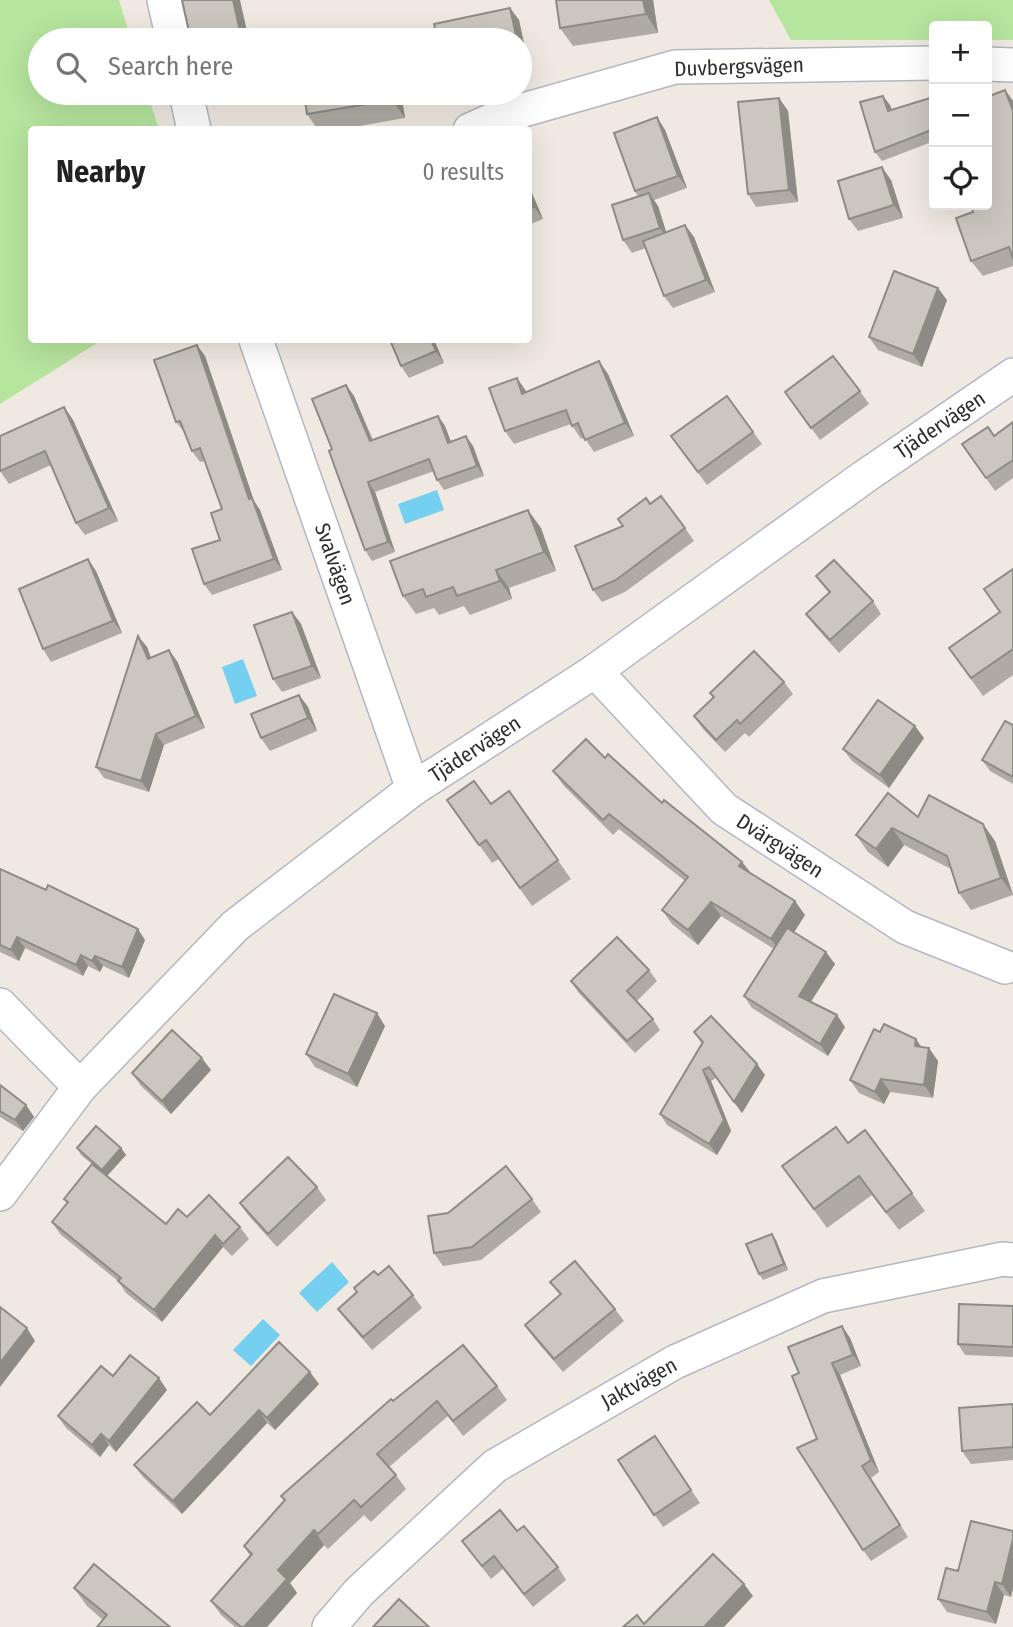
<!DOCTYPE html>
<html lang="en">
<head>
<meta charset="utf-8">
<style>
	body { margin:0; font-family:"Fira Sans Condensed",sans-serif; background:#f6f6f6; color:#222 }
	.controls { position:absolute; right:21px; top:21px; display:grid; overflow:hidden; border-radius:7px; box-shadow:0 7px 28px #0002 }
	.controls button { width:63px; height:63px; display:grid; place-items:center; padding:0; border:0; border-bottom:2px solid #e0e0e0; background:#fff; color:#222; font:35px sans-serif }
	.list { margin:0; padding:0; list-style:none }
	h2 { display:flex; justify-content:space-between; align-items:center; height:91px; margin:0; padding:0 28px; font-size:30px }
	h2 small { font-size:23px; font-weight:400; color:#767676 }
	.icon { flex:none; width:38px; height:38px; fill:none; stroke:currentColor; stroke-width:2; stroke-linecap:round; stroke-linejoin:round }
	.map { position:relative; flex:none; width:1013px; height:1627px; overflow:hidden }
	.search { position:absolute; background:#fff; box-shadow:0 7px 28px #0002; left:28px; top:28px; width:504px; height:77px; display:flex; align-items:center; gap:18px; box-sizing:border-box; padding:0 24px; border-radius:38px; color:#767676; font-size:26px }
	.panel { position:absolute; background:#fff; box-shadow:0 7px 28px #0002; left:28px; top:126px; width:504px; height:217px; border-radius:7px }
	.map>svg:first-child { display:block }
</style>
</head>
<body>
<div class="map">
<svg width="1013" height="1627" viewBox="0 0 1013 1627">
	<rect width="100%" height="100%" fill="#efe9e1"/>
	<g fill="#b6e59e">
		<polygon points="0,0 119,0 131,40 40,40 40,93 147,93 159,129 32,130 32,340 102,340 0,404"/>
		<polygon points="769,0 1013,0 1013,40 987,40 987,26 934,26 934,40 791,40"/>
	</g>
	<g fill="#75cff0">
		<polygon points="437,490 444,510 405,524 398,504"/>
		<polygon points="243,659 257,696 235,704 222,667"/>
		<polygon points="332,1262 349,1282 317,1312 299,1293"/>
		<polygon points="263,1319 280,1335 251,1366 233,1350"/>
	</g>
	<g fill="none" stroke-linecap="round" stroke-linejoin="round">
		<g stroke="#b4b7c1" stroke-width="36">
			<g id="minor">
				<polyline points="164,0 173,40"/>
				<polyline points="987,64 1013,65"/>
				<polyline points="186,93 194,130"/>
				<polyline points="470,130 499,117 675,67 934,63"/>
				<polyline points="256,340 413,789"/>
				<polyline points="595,671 724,809 905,927 1005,967"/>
				<polyline points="0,1005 80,1087"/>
				<polyline points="0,1194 80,1087 235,926 413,789 595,671 864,477 1013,375"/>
				<polyline points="329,1627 359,1592 495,1466 675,1362 823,1296 1003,1259 1013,1260"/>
			</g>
		</g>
		<use href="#minor" stroke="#fff" stroke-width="33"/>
	</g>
	<g fill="#afaba4">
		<polygon points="556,0 653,0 658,33 573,46 560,28"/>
		<polygon points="510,8 519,20 530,72 520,74 520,40"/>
		<polygon points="1005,90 1013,101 1013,266 983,276 971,261 973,212"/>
		<polygon points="401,93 405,118 337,130 318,130 307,114"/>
		<polygon points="779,98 788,111 798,202 756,207 748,194"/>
		<polygon points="930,98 934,104 934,141 882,161 875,152 890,105 892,110"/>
		<polygon points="657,117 665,130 687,188 654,200 658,206 666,232 685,225 694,237 715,292 673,308 664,296 646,248 632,253 623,240 638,197 635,191"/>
		<polygon points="891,180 903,218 858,231 849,219"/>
		<polygon points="528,184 543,219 528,225"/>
		<polygon points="947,300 922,367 878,350 869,337"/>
		<polygon points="434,340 444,363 409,378 401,366"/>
		<polygon points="205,356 254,501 260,510 282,570 212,595 204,584 220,540 222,509 205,461 200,462 192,451 185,433 176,422"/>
		<polygon points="608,374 634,436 594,452 584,437 581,439 571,424 514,444 505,431 526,392"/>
		<polygon points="346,385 354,396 373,440 438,416 445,426 451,442 473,446 484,476 444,490 437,480 434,471 375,492 395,552 372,561 365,550 332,449"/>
		<polygon points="860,391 869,404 820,440 785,392"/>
		<polygon points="727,396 762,444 707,485 671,436"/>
		<polygon points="64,407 73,420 118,521 85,535 76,523 51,465 9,484 0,471"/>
		<polygon points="1013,422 1013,478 995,491 962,444 994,436"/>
		<polygon points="650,504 685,528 694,541 625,592 602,602 593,590 623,526"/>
		<polygon points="541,528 556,571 509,588 512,599 470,615 464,606 439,615 434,608 416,614 403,596"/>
		<polygon points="1013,569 1013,675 983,696 949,648 1000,612"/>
		<polygon points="96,571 122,633 51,662 43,649"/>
		<polygon points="816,576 873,601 881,614 839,653 815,626 806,614 829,593"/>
		<polygon points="292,612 301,624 321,678 282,692 273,679"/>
		<polygon points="138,636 147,647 151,658 177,661 205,728 164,745 149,792 104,778 96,767"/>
		<polygon points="784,682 793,694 749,737 745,733 725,752 703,729 694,716 713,698 710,693"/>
		<polygon points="299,695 308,707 317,731 270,751 261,738"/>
		<polygon points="1013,725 1013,784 990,771 982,760"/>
		<polygon points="924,738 889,788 852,761 843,749"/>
		<polygon points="605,758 662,803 742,862 751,873 805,915 794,932 835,964 810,1002 845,1027 828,1056 752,1008 744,996 774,949 721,916 698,945 672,924 662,910 685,881 619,829 613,835 564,786 553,771"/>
		<polygon points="509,791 571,879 532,906 499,859 492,863 447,800 491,804"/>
		<polygon points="918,817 995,841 1013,895 971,910 959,893 951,869 904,845 888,867 868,852 856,835"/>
		<polygon points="0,869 145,940 129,978 103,966 100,972 88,966 83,976 25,948 19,961 0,952"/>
		<polygon points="649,970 657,981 637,1001 653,1019 660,1030 635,1053 578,992 571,981"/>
		<polygon points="385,1026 357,1087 315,1067 306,1054"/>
		<polygon points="694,1032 757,1064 765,1075 742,1113 716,1078 711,1081 731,1131 717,1155 667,1125 660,1114 702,1044"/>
		<polygon points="922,1047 938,1061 933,1098 890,1092 884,1104 859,1093 850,1080"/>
		<polygon points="211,1070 171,1114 141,1086 132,1073"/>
		<polygon points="0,1085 26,1105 34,1117 23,1131 0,1117"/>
		<polygon points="848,1143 912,1193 925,1211 899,1230 872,1195 827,1228 782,1166"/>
		<polygon points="77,1148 121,1148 126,1155 107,1176 166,1224 187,1217 240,1227 249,1239 232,1256 223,1247 162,1322 126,1293 118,1281 60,1234 52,1222 67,1204 64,1199 99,1170 81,1155"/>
		<polygon points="317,1187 326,1200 277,1247 248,1215 240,1203"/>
		<polygon points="532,1199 541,1212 481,1260 443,1266 434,1253 448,1213"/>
		<polygon points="772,1234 776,1240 788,1270 763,1280 759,1274"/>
		<polygon points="378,1275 413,1295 422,1308 372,1350 347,1321 338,1309 357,1293 354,1288"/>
		<polygon points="550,1282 615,1309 624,1321 563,1372 534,1338 525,1325 560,1295"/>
		<polygon points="1013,1306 1013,1357 965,1355 958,1344"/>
		<polygon points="842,1326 850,1338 861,1366 840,1375 879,1472 871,1478 908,1537 871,1561 863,1550 817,1439 799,1373"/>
		<polygon points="113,1376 167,1390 116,1452 109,1445 100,1457 66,1428 58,1416"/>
		<polygon points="319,1384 275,1430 267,1423 182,1514 143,1477 134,1465 210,1415"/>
		<polygon points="497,1386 507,1400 463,1436 448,1416 389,1467 396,1475 406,1489 371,1522 364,1515 328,1549 324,1545 290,1583 297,1593 267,1627 235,1627 221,1615 211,1601 250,1556 244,1546 285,1500 281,1496 393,1401"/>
		<polygon points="1013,1404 1013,1460 971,1464 962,1451"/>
		<polygon points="655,1436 700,1503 663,1527 618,1460"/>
		<polygon points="517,1531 558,1567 566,1580 533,1607 503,1569 491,1579 462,1541"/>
		<polygon points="1013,1531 1013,1588 1011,1597 1004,1595 996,1624 947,1612 938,1599 958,1571"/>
		<polygon points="74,1588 170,1627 103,1620 87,1606"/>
	</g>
	<g fill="#8e8b86">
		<polygon points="233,0 240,0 249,40 242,40"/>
		<polygon points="643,0 653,0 658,33 646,14"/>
		<polygon points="510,8 519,20 530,72 521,60 520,54 520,40 517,40"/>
		<polygon points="1005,90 1013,101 1013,111"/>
		<polygon points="391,93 401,93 405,118 392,100"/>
		<polygon points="883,96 890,105 895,121 888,111"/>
		<polygon points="779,98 788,111 798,202 789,190"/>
		<polygon points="657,117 665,130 687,188 678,176"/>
		<polygon points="882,167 891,180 903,218 894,205"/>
		<polygon points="528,184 543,219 534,207 528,193"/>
		<polygon points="649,193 658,206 669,241 660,228"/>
		<polygon points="685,225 694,237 715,292 706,280"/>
		<polygon points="938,288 947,300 922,367 913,354"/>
		<polygon points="431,340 434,340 444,363 436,351"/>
		<polygon points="197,345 205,356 254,501 260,510 282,570 274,559 249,499"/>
		<polygon points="599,361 608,374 634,436 625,423"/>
		<polygon points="517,378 526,391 531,406 522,394"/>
		<polygon points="346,385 354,396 377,452 370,441"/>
		<polygon points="64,407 73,420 118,521 109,508"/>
		<polygon points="438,416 445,426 455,453 448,443"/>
		<polygon points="466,436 473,446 484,476 477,466"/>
		<polygon points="368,482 375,492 395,552 388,542"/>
		<polygon points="528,510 541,528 556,571 544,552"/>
		<polygon points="88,559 96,571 122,633 113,621"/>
		<polygon points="496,570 509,588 512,599 500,581"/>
		<polygon points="292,612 301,624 321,678 312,666"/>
		<polygon points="138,636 147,647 156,671 148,659"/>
		<polygon points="169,650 177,661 205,728 196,716"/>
		<polygon points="299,695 308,707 317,731 308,718"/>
		<polygon points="915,726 924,738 889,788 880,775"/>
		<polygon points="156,734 164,745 149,792 141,781"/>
		<polygon points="983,824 995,841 1013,895 1001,878"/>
		<polygon points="892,828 904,845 888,867 876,849"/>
		<polygon points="742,862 753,876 739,866"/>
		<polygon points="795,901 805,915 781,953 771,939"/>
		<polygon points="711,902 721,916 698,945 688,930"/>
		<polygon points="138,929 145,940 129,978 122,967"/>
		<polygon points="17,937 25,948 19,961 11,950"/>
		<polygon points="826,952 835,964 807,1008 799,996"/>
		<polygon points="81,955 88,966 83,976 76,965"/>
		<polygon points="95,956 103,966 100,972 92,961"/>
		<polygon points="377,1013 385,1026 357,1087 348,1074"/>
		<polygon points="837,1015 845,1027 828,1056 820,1044"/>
		<polygon points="916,1039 925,1052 915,1046"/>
		<polygon points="929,1048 938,1061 933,1098 924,1085"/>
		<polygon points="202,1058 211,1070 171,1114 162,1101"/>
		<polygon points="757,1064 765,1075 742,1113 734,1102"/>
		<polygon points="703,1070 711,1081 731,1131 717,1155 709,1144"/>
		<polygon points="881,1079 890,1092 884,1104 875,1092"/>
		<polygon points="26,1105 34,1117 23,1131 15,1120"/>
		<polygon points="121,1148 126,1155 107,1176 102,1170"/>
		<polygon points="772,1234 776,1240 788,1270 784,1264"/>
		<polygon points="215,1235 223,1247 162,1322 154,1310"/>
		<polygon points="842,1326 850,1338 861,1366 853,1355"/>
		<polygon points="27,1328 35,1341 0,1387 0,1363"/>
		<polygon points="832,1363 840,1375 879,1472 871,1460"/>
		<polygon points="310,1372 319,1384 275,1430 267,1418"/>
		<polygon points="159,1378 167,1390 116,1452 109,1441"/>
		<polygon points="259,1410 267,1423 182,1514 173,1501"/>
		<polygon points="101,1434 109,1445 100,1457 92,1445"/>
		<polygon points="314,1530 324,1545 290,1583 297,1593 267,1627 244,1627 278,1570"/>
		<polygon points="1013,1539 1013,1588 1011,1597 1002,1584"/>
		<polygon points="995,1582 1004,1595 996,1624 987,1612"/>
		<polygon points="744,1584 753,1596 724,1627 704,1627"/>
	</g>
	<g fill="#cbc7bf" stroke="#8e8b86" stroke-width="2">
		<polygon points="182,0 233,0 242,40 191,40"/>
		<polygon points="556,0 643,0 646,14 560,28"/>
		<polygon points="510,8 517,40 438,40 434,24"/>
		<polygon points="369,37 369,40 351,40"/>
		<polygon points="1005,90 1013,111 1013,259 1009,247 971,261 956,218 973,212 971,205 987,205 987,97"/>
		<polygon points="304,93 391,93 392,100 307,114"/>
		<polygon points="883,96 888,111 930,98 934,111 934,129 875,152 860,102"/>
		<polygon points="779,98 789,190 748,194 738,102"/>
		<polygon points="657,117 678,176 635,191 614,133"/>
		<polygon points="882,167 894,205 849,219 838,181"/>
		<polygon points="528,193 534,207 528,209"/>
		<polygon points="649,193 660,228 623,240 612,205"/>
		<polygon points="685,225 706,280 664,296 643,241"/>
		<polygon points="894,271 938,288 913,354 869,337"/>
		<polygon points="390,340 431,340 436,351 401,366"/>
		<polygon points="197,345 249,499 252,498 274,559 204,584 192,549 220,540 211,513 222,509 200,448 192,451 180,421 176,422 154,360"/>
		<polygon points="833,356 860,391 811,428 785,392"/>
		<polygon points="599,361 625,423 585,440 578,423 572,426 566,410 505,431 489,388 517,378 522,394"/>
		<polygon points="346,385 370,441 438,416 448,443 466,436 477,466 437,480 429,459 368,482 388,542 365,550 329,451 332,449 312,399"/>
		<polygon points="727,396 753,432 698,472 671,436"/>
		<polygon points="64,407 109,508 76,523 45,451 0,471 0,436"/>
		<polygon points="1013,422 1013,460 986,478 962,444 988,427 994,436"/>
		<polygon points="661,496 685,528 616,580 593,590 575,546 623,526 618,519 646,498 650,504"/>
		<polygon points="528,510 544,552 496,570 500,581 457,596 453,587 426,597 423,589 403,596 390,561"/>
		<polygon points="88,559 113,621 43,649 19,589"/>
		<polygon points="834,560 873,601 830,640 806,614 830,592 816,576"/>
		<polygon points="1013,569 1013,649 971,678 949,648 1000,612 984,589"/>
		<polygon points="292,612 312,666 273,679 254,625"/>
		<polygon points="138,636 148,659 169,650 196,716 156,734 141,781 96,767"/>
		<polygon points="754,651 784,682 740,724 737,720 716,740 694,716 714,697 710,693"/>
		<polygon points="299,695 308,718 261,738 251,714"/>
		<polygon points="878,700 915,726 880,775 843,749"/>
		<polygon points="1005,721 1013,725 1013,777 982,760"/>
		<polygon points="586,739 605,758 608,754 662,803 664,800 742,862 739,866 795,901 771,939 711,902 688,930 662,910 688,877 609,814 603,820 553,771"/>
		<polygon points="474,781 491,804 509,791 558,860 520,888 486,840 479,845 447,800"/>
		<polygon points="888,793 918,817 929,795 983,824 1001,878 959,893 947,856 892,828 876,849 856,835"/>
		<polygon points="0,869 46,890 48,885 138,929 122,967 95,956 92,961 81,955 76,965 17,937 11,950 0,945"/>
		<polygon points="787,928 826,952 799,996 837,1015 820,1044 744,996"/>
		<polygon points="617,937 649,970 627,991 653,1019 627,1041 571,981"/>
		<polygon points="334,994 377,1013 348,1074 306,1054"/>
		<polygon points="711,1016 757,1064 734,1102 709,1067 703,1070 724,1120 709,1144 660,1114 703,1042 694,1032"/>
		<polygon points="884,1024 916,1039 915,1046 929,1048 924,1085 881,1079 875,1092 850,1080 874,1029 880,1032"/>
		<polygon points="172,1030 202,1058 162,1101 132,1073"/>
		<polygon points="0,1085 26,1105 15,1120 0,1111"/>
		<polygon points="96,1126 121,1148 102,1170 77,1148"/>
		<polygon points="836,1127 848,1143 865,1130 912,1193 886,1212 859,1176 814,1209 782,1166"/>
		<polygon points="288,1157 317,1187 268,1234 240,1203"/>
		<polygon points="92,1164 166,1224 178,1209 187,1217 209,1195 240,1227 223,1244 215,1235 154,1310 118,1281 121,1278 52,1222 68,1202 64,1199"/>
		<polygon points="506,1166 532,1199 472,1247 434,1253 428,1216 448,1213"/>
		<polygon points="772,1234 784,1264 759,1274 746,1244"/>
		<polygon points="575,1261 615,1309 554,1359 525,1325 561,1294 550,1282"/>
		<polygon points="389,1266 413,1295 363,1337 338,1309 357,1292 354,1288 374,1271 378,1275"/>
		<polygon points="959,1304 1013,1306 1013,1347 958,1344"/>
		<polygon points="0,1307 27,1328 0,1363"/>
		<polygon points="842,1326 853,1355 832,1363 871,1460 862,1466 900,1525 863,1550 797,1448 817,1439 792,1376 799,1373 788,1347"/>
		<polygon points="279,1342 310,1372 267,1418 259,1410 173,1501 134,1465 197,1402 210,1415"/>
		<polygon points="463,1345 497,1386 453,1421 437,1401 377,1454 396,1475 361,1507 354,1500 318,1534 314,1530 278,1570 287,1579 244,1627 241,1627 211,1601 252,1554 244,1546 285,1500 281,1496 391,1399 393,1401"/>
		<polygon points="130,1355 159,1378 109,1441 101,1434 92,1445 58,1416 101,1366 113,1376"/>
		<polygon points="1013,1404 1013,1447 962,1451 959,1408"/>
		<polygon points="655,1436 691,1490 654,1515 618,1460"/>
		<polygon points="500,1510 517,1531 524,1526 558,1567 524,1594 494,1556 482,1566 462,1541"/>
		<polygon points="971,1521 1013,1531 1013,1539 1002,1584 995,1582 987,1612 938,1599 946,1568 958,1571"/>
		<polygon points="713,1554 744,1584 704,1627 623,1627 637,1615 644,1624"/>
		<polygon points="94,1564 170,1627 97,1627 107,1615 74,1588"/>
		<polygon points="399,1599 429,1627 373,1627"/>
	</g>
	<g text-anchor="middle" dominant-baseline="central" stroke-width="6" stroke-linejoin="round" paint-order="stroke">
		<g font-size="21" fill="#2e2e2e" stroke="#fff">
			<text transform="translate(739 67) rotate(-2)">Duvbergsvägen</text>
			<text transform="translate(940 425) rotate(-34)">Tjädervägen</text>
			<text transform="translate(335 564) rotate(71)">Svalvägen</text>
			<text transform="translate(475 749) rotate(-33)">Tjädervägen</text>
			<text transform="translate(780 846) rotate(33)">Dvärgvägen</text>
			<text transform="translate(639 1383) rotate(-29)">Jaktvägen</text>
		</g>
	</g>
</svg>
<div class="controls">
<button>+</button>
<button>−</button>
<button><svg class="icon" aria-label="locate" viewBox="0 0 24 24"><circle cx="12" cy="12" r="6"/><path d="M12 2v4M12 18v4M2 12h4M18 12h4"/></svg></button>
</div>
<div class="search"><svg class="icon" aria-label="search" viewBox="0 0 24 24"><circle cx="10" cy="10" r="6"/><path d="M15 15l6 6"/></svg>Search here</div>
<section class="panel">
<h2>Nearby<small>0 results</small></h2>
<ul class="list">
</ul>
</section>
</div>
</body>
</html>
